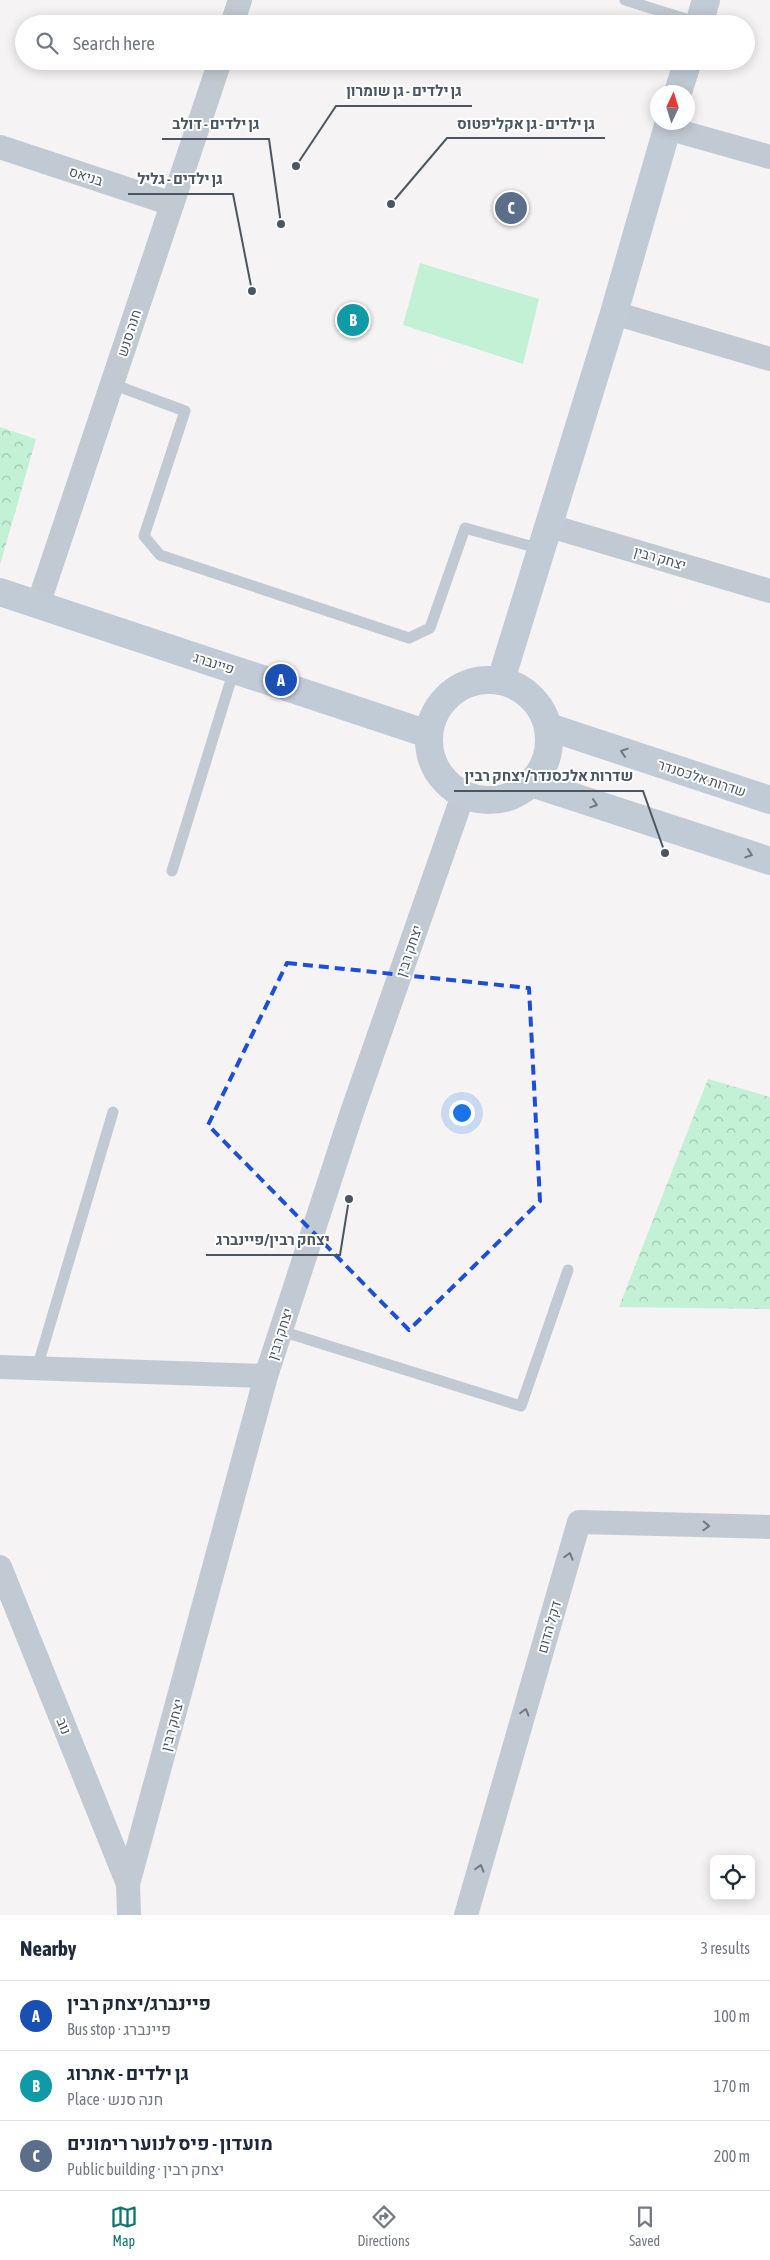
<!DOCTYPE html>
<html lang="en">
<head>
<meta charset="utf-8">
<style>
	body { margin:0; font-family:"Asap Condensed",Heebo,sans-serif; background:#f6f6f7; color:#1f2937 }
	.controls { position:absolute; right:15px; bottom:15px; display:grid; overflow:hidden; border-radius:8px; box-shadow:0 2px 12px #0003 }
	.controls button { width:45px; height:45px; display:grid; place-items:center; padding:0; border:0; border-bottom:1px solid #e0e1e3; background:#fff; color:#1f2937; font:25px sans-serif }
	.compass { position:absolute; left:650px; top:85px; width:45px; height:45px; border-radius:50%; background:#fff; box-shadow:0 2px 12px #0003; rotate:4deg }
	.you { position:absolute; left:461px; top:1112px; width:18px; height:18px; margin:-12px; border:4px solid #fff; border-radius:50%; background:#1a73e8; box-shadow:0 0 0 8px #1a73e833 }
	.badge { display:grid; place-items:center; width:32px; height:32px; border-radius:50%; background:#0f766e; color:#fff; font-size:16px; font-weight:700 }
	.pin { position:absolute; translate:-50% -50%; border:2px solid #fff; box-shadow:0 1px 5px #0006 }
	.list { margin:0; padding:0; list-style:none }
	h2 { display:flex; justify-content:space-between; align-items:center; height:65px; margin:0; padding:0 20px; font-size:21px }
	h2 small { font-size:16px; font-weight:400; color:#747a83 }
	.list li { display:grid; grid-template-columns:32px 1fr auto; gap:15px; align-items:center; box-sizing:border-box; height:70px; padding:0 20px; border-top:1px solid #e0e1e3 }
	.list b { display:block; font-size:19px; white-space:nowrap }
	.list p { margin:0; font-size:16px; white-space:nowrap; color:#747a83 }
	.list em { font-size:16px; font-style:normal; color:#747a83 }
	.icon { flex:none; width:28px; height:28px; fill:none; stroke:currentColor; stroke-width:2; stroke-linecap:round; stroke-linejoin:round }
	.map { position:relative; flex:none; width:770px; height:1915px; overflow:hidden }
	.search { position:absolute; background:#fff; box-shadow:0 2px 12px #0003; left:15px; right:15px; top:15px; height:55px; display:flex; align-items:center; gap:12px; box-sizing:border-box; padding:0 18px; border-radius:28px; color:#747a83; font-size:19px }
	.sheet { height:275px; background:#fff }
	nav { display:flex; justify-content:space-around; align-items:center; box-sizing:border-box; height:70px; border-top:1px solid #e0e1e3; background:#fff; font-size:14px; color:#747a83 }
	nav a { display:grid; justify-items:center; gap:2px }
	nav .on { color:#0f766e }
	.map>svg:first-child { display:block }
</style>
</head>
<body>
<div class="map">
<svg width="770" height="1915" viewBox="0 0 770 1915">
	<defs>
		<pattern id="park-crowns" width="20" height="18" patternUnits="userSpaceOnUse" patternTransform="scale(1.25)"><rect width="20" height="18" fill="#c3f1d5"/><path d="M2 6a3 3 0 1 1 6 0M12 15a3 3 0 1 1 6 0" fill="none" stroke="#a0c6b0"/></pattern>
	</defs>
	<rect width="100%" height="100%" fill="#f5f3f3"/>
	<polygon fill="#c3f1d5" points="420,263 539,299 523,364 403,325"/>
	<g fill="url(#park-crowns)">
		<polygon points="0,427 36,439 0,565"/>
		<polygon points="708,1079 770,1097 770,1309 619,1307"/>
	</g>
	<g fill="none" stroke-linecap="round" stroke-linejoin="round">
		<g stroke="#c1cad2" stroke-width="11">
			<polyline points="625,0 699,23"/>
			<polyline points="112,384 185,411 144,536 160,555 409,638 430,628 465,528 541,549"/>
			<polyline points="172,871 234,670"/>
			<polyline points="281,1331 521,1406 568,1270"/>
			<polyline points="37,1368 113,1112"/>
		</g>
		<g stroke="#c1cad2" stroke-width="24">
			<polyline points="232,24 240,0"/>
			<polyline points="667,128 770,157"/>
			<polyline points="0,147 172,204"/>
			<polyline points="614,313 770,359"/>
			<polyline points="550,526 770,591"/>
			<polyline points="38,605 220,61"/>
			<polyline points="0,1367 266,1376"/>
			<polyline points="0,1567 128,1884"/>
			<polyline points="129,1915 128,1884 266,1376 352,1112 463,795"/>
			<polyline points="466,1915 579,1522 770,1527"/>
		</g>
		<g stroke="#c1cbd6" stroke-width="28">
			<polyline points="699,24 706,0"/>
			<polyline points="678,92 688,61"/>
			<polyline points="0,592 428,734"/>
			<circle cx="489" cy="740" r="60"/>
			<polyline points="501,680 614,313 669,122"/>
			<polyline points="549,727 770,800"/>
			<polyline points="531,783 770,861"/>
		</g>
	</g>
	<defs><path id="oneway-chevron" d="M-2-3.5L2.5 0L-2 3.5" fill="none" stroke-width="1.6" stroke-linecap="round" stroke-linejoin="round" transform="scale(1.25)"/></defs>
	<g stroke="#6e7984">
		<use href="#oneway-chevron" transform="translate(624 752) rotate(-162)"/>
		<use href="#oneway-chevron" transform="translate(594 804) rotate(18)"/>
		<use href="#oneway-chevron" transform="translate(749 854) rotate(18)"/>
	</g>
	<g stroke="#6e7983">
		<use href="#oneway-chevron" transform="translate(706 1526) rotate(2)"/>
		<use href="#oneway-chevron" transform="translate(569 1556) rotate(-74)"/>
		<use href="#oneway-chevron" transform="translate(525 1712) rotate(-74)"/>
		<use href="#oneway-chevron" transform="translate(480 1868) rotate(-74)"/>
	</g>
	<path fill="none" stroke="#1d4ed8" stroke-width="4" stroke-dasharray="10 6" stroke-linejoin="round" d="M287,963L529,988L540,1201L409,1330L208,1125Z"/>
	<g text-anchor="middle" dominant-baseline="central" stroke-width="4" stroke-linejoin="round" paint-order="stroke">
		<g font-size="14" fill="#4a5661" stroke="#fff">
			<text transform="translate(86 176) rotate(18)">בניאס</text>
			<text transform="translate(129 333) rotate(-72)">חנה סנש</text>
			<text transform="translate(660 558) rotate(16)">יצחק רבין</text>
			<text transform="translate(214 663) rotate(18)">פיינברג</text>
			<text transform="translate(702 778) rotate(18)">שדרות אלכסנדר</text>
			<text transform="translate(409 951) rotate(-71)">יצחק רבין</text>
			<text transform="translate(280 1334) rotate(-72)">יצחק רבין</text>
			<text transform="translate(549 1627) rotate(-74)">דקל הדום</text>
			<text transform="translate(172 1725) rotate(-75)">יצחק רבין</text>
			<text transform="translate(64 1726) rotate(68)">נוב</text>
		</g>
	</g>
	<path fill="none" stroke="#4a5661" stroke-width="2" d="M296 166L336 106H472M391 204L447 138H605M281 224L269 139H162M252 291L233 194H128M665 853L643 791H454M349 1199L340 1255H206"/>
	<g fill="#4a5661" stroke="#fff" stroke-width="2">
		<circle cx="296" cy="166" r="5"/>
		<circle cx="391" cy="204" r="5"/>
		<circle cx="281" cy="224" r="5"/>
		<circle cx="252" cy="291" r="5"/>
		<circle cx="665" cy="853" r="5"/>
		<circle cx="349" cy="1199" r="5"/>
	</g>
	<g font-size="15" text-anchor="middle" font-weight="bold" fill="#4a5661" stroke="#fff" stroke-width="4" stroke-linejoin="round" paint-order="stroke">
		<text x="404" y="96">גן ילדים - גן שומרון</text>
		<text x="526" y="129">גן ילדים - גן אקליפטוס</text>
		<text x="216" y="129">גן ילדים - דולב</text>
		<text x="180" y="184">גן ילדים - גליל</text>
		<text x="549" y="781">שדרות אלכסנדר/יצחק רבין</text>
		<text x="273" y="1245">יצחק רבין/פיינברג</text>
	</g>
</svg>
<div class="controls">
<button><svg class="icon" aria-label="locate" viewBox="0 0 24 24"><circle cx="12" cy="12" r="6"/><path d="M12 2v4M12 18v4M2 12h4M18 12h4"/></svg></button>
</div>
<svg class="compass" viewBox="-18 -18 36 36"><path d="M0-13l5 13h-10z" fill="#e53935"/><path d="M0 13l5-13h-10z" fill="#747a83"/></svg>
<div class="you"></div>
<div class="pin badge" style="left:281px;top:680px;background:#1a4fb4">A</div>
<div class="pin badge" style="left:353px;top:320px;background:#0f9aa8">B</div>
<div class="pin badge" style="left:511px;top:208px;background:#5c6f8a">C</div>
<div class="search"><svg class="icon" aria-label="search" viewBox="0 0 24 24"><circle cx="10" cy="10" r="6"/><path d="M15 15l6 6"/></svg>Search here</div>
</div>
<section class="sheet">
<h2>Nearby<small>3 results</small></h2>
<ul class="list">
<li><span class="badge" style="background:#1a4fb4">A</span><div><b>פיינברג/יצחק רבין</b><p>Bus stop · פיינברג</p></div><em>100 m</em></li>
<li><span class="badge" style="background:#0f9aa8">B</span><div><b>גן ילדים - אתרוג</b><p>Place · חנה סנש</p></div><em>170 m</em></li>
<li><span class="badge" style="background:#5c6f8a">C</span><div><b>מועדון - פיס לנוער רימונים</b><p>Public building · יצחק רבין</p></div><em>200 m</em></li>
</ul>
</section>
<nav>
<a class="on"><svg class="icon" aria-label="map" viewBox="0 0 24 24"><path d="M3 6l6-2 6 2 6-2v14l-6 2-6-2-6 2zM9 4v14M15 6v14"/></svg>Map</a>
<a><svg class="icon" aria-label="directions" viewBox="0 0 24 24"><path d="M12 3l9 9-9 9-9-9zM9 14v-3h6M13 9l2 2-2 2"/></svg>Directions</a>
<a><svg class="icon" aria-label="saved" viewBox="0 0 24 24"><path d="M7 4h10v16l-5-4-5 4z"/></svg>Saved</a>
</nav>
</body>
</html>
